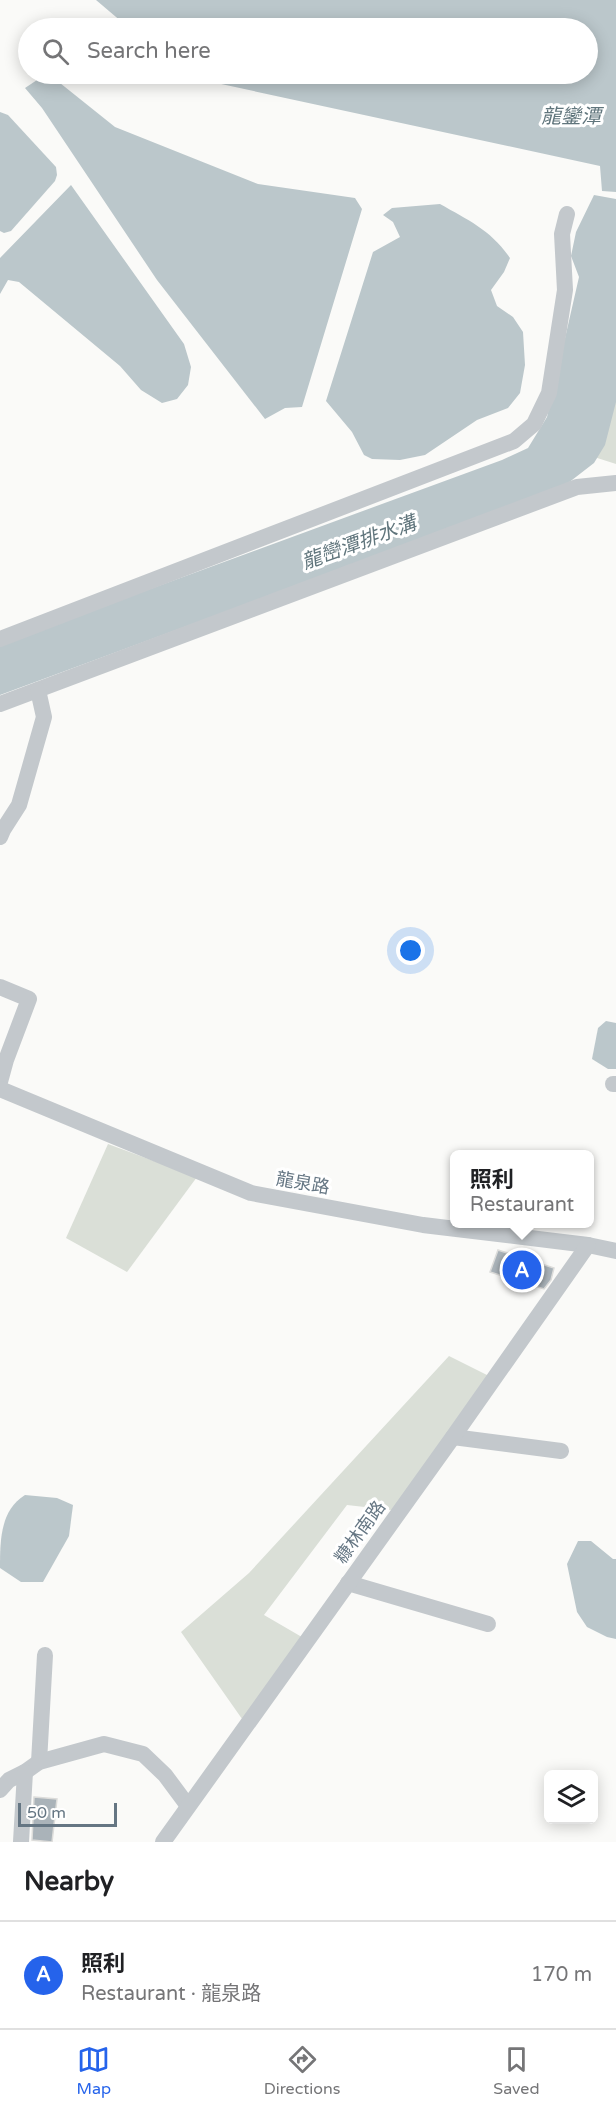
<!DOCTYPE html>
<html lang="en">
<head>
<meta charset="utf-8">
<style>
	body { margin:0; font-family:"Varela Round","Noto Sans TC",sans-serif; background:#f6f6f6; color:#202124 }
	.controls { position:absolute; right:18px; bottom:18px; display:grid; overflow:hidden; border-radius:9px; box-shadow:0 3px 15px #0003 }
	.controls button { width:54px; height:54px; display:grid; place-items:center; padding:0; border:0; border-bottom:2px solid #e0e0e0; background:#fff; color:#202124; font:30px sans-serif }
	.scale { position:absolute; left:18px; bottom:15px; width:99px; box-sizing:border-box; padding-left:6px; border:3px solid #657683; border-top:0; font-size:16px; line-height:21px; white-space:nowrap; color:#657683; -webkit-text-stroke:4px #fff; paint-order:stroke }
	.you { position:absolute; left:411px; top:951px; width:21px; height:21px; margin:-15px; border:4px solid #fff; border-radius:50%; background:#1a73e8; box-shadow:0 0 0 9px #1a73e833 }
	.badge { display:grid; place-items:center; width:39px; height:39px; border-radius:50%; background:#2563eb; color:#fff; font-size:20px; font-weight:700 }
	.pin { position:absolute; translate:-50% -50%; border:3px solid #fff; box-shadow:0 2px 6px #0006 }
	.popup { position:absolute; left:450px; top:1150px; width:144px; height:78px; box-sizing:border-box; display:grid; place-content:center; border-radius:9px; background:#fff; filter:drop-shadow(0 2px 4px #0005); font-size:20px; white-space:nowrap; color:#757577 }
	.popup b { font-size:22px; color:#202124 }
	.popup::after { content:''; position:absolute; left:50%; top:100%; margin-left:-12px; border:12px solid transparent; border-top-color:#fff }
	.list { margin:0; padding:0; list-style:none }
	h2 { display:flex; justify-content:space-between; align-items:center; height:78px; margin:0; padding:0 24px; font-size:26px }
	h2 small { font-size:20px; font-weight:400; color:#757577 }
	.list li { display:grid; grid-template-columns:39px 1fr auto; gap:18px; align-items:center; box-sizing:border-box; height:108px; padding:0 24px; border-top:2px solid #e0e0e0 }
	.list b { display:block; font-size:22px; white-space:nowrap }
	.list p { margin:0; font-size:20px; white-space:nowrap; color:#757577 }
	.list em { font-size:20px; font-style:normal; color:#757577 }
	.icon { flex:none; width:33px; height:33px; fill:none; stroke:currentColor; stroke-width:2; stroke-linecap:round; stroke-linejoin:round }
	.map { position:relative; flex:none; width:616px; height:1842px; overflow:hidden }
	.search { position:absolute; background:#fff; box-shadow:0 3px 15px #0003; left:18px; right:18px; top:18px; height:66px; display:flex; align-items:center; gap:15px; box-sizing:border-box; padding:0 21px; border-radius:33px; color:#757577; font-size:22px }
	.sheet { height:186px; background:#fff }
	nav { display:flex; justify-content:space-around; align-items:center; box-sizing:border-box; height:84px; border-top:2px solid #e0e0e0; background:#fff; font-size:16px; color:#757577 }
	nav a { display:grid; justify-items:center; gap:3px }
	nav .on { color:#2563eb }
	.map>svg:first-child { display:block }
</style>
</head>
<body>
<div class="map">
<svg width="616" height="1842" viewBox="0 0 616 1842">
	<rect width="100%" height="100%" fill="#fafaf8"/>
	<g fill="#dadfd7">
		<polygon points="616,364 616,464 591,456"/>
		<polygon points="108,1144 197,1177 127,1272 66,1238"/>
		<polygon points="449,1356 495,1379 400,1511 347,1505 264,1615 307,1640 247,1726 181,1632 249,1573"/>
	</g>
	<g fill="#bbc7cb">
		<polygon points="96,0 616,0 616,192 602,191 600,166 184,76 181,74 588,74 588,28 129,28"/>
		<polygon points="43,76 55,79 115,127 258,184 355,198 362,209 302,407 285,408 265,419 157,280 42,108 25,88"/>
		<polygon points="0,112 8,115 56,167 57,175 55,181 11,231 4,233 0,231"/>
		<polygon points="71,185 184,344 191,367 188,385 177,399 162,403 141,390 120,366 19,282 8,280 0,294 0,258"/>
		<polygon points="594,195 616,199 616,402 605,445 594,463 563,487 0,695 0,644 502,460 528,448 547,417 579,277 571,256 576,232"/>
		<path d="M440,204C468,220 491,230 510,258L504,272L491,290L497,306L513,317L523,332L525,365L520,393L508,408L477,420L425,455L400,460L372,459L364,455L352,432L326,401L373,252L400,237L393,222L383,215L392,208Z"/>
		<polygon points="606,1021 616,1023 616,1069 608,1069 592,1059 598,1028"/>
		<path d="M25,1495L57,1498L73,1505L69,1536L43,1582H21L0,1568C0,1542 0,1510 25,1495Z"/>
		<polygon points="578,1541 591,1541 613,1559 616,1559 616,1639 607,1637 587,1627 577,1612 567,1564"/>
	</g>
	<g fill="#aab3b9" stroke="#dcdcda" stroke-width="1.5">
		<polygon points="498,1250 554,1268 551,1280 544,1289 490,1272"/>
		<polygon points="34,1797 57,1799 52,1842 32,1840"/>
	</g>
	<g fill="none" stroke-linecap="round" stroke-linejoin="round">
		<g stroke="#c3c8cc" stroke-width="16">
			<polyline points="0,639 514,441 534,424 549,393 565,290 562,234 567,214"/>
			<polyline points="0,704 577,487 616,483"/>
			<polyline points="0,837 3,830 19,805 44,717 38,690"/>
			<polyline points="0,987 29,999 6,1060 0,1082"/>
			<polyline points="613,1084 616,1084"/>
			<polyline points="0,1089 251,1193 423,1225 588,1245 616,1251"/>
			<polyline points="453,1437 561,1451"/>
			<polyline points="348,1583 488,1624"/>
			<polyline points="39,1762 45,1655"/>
			<polyline points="0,1790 9,1780 25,1772 39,1762 104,1744 143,1754 165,1775 188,1806"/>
			<polyline points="21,1842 25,1772"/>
			<polyline points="163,1842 453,1437 588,1245"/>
		</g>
	</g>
	<g text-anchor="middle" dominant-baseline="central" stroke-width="6" stroke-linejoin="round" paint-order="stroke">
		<g font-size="18" fill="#657683" stroke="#fff">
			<text transform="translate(303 1183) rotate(10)">龍泉路</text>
			<text transform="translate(360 1532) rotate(-54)">糠林南路</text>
		</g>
		<g font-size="20" font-style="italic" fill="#60757c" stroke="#fff">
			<text x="571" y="117">龍鑾潭</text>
			<text transform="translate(359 543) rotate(-20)">龍巒潭排水溝</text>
		</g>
	</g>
</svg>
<div class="controls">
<button><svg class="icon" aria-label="layers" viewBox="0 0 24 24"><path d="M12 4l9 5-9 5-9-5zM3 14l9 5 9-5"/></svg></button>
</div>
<div class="scale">50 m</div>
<div class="you"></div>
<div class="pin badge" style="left:522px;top:1270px">A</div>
<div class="popup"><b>照利</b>Restaurant</div>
<div class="search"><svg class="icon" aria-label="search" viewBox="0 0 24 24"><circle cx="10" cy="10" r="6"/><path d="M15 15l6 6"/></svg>Search here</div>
</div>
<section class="sheet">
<h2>Nearby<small></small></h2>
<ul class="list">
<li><span class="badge">A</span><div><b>照利</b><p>Restaurant · 龍泉路</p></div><em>170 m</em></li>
</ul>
</section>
<nav>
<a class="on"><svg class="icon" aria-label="map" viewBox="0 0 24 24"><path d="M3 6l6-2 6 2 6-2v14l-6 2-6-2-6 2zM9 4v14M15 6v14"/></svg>Map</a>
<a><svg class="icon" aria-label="directions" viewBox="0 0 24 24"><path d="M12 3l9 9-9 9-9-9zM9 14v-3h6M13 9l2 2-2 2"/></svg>Directions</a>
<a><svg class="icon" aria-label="saved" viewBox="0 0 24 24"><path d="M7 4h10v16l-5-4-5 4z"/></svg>Saved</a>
</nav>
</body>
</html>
